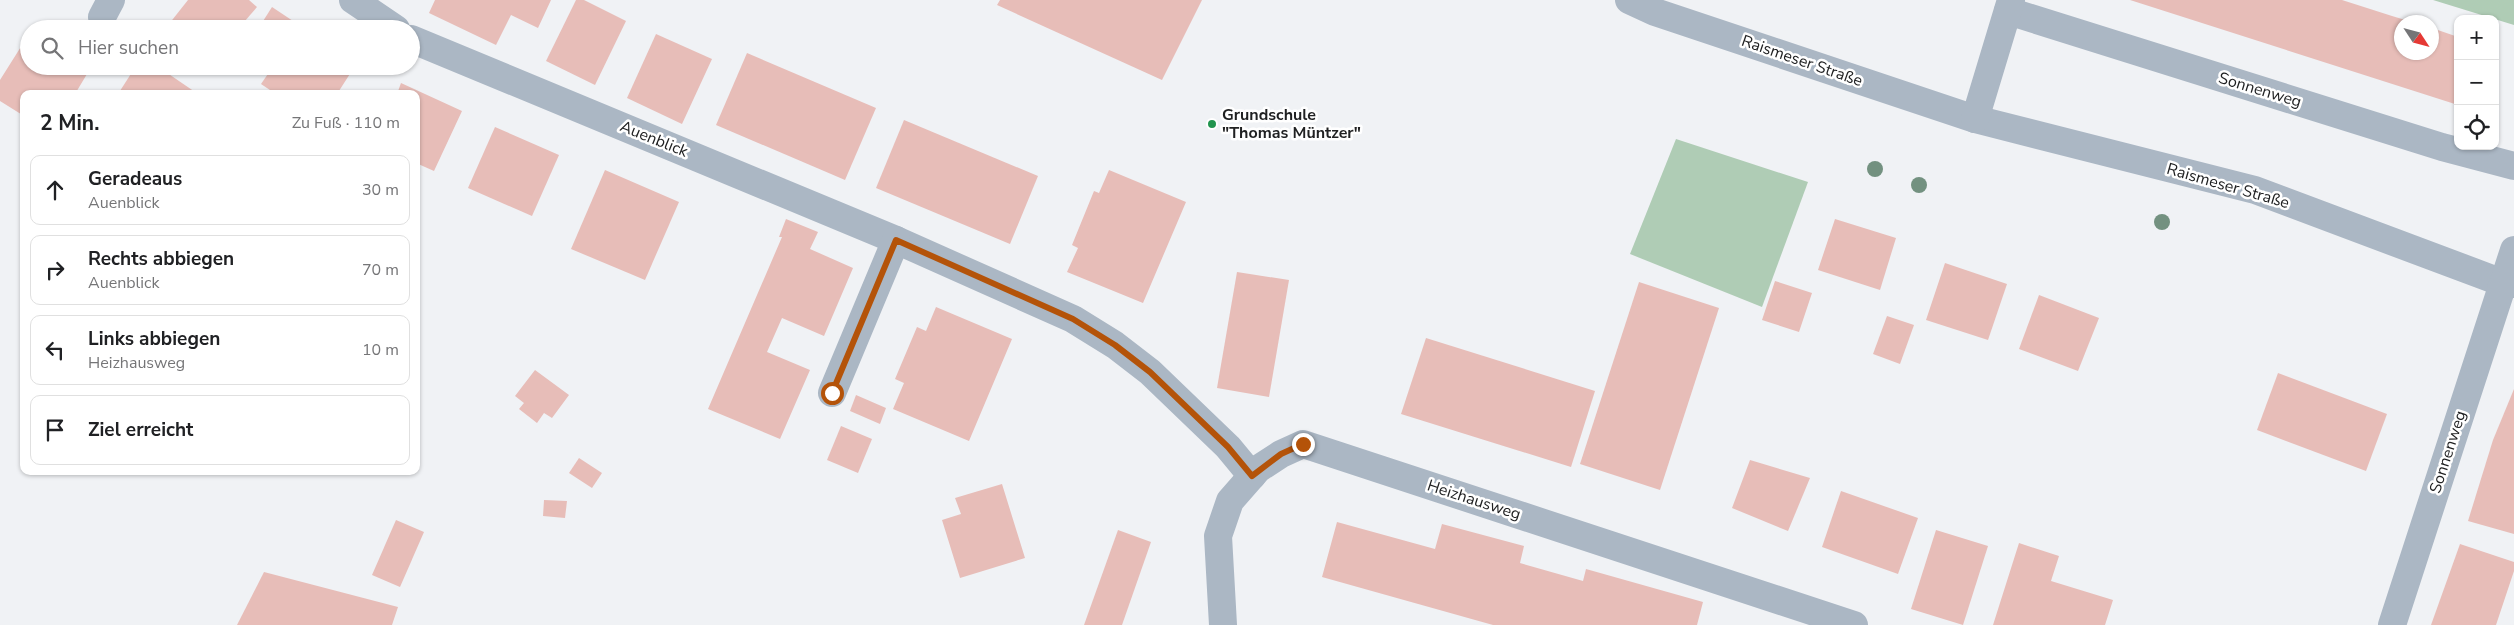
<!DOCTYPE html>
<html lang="de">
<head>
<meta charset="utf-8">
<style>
	body { margin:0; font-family:"Nunito Sans",sans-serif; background:#f6f6f6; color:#202124 }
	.controls { position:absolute; right:15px; top:15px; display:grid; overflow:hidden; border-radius:10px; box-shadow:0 1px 4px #0004 }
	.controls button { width:45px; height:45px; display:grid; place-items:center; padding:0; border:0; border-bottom:1px solid #e0e0e0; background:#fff; color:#202124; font:25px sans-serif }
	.compass { position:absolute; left:2394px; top:15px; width:45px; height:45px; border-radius:50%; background:#fff; box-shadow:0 1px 4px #0004; rotate:126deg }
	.stop { position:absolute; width:15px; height:15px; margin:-11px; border:4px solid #b45309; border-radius:50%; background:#fff }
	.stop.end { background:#b45309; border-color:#fff; box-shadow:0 1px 5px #0008 }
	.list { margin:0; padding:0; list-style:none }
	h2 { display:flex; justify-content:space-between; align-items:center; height:65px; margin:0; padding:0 20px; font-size:21px }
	h2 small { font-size:16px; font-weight:400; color:#757577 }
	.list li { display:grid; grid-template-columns:32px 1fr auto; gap:15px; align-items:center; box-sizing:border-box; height:70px; margin:0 10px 10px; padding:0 10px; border:1px solid #e0e0e0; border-radius:10px }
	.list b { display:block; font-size:19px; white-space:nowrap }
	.list p { margin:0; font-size:16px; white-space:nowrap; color:#757577 }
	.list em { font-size:16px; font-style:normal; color:#757577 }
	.icon { flex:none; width:28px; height:28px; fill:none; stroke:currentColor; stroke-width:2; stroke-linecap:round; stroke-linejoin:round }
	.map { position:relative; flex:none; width:2514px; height:625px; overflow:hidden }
	.search { position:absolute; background:#fff; box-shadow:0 1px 4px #0004; left:20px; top:20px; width:400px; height:55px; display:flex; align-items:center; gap:12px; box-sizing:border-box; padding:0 18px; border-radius:28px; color:#757577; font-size:19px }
	.panel { position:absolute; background:#fff; box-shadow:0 1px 4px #0004; left:20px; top:90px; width:400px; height:385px; border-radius:10px }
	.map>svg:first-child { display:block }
</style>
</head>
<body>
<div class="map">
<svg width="2514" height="625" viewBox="0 0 2514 625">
	<rect width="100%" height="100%" fill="#f0f2f5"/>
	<g fill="#afccb5">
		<polygon points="2433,0 2514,0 2514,25"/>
		<polygon points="1676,139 1808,182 1762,307 1630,254"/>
	</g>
	<g fill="#e7bdb8">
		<polygon points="188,0 249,0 257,7 238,29 165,29"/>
		<polygon points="435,0 551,0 538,28 511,15 496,45 429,13"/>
		<polygon points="576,0 584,0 626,21 595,85 546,61"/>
		<polygon points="1000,0 1202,0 1162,80 997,5"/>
		<polygon points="2130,0 2342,0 2392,16 2412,22 2402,22 2402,52 2432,52 2432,28 2458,37 2458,105"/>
		<polygon points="272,7 305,29 258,29"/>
		<polygon points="29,34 29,66 86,66 90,69 75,94 24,94 24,116 0,101 0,80"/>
		<polygon points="656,34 712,59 682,124 627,98"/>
		<polygon points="747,53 876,108 845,180 716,125"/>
		<polygon points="136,66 157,66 198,94 118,94"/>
		<polygon points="269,66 355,66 337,94 276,94 261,84 272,68"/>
		<polygon points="401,83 462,111 434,171 416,163 416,94 397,94"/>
		<polygon points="904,120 1038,176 1010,244 876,188"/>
		<polygon points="495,127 559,155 532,216 468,188"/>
		<polygon points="605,170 679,202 645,280 571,249"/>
		<polygon points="1109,170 1186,202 1143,303 1067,272 1078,248 1072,245 1094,191 1099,193"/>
		<polygon points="786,219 818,232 810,249 853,268 824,336 782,318 767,352 810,370 780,439 708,409 782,237 779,237"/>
		<polygon points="1835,219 1896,238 1880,290 1818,270"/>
		<polygon points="1945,263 2007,284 1988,340 1926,320"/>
		<polygon points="1237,272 1289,280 1269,397 1217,388"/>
		<polygon points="1775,281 1812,293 1799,332 1762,320"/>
		<polygon points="1639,282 1719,308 1660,490 1580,464"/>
		<polygon points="2039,295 2099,318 2078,371 2019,349"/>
		<polygon points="936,307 1012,339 969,441 893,409 904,383 895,379 917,327 926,331"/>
		<polygon points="1887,316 1914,325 1900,364 1873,354"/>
		<polygon points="1426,338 1595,391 1571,467 1401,414"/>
		<polygon points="535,370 569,395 552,418 544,413 537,423 519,409 524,403 515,396"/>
		<polygon points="2278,373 2387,414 2366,471 2257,430"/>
		<polygon points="2514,389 2514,534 2468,521 2493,440"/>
		<polygon points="856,395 886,408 880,424 850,411"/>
		<polygon points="841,426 872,439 858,473 827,460"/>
		<polygon points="579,458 602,473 592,488 569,473"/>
		<polygon points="1750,460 1810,478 1788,531 1732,508"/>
		<polygon points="1002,484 1025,558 960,578 942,520 961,514 955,498"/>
		<polygon points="1841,491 1918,518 1898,574 1822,547"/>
		<polygon points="544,500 567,501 565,518 543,516"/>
		<polygon points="396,520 424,532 400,587 372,575"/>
		<polygon points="1337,522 1435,549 1442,524 1524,546 1520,563 1583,581 1586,569 1703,602 1697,625 1493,625 1322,577"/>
		<polygon points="1118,530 1151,542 1122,625 1084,625"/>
		<polygon points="1936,530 1988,546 1963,625 1911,609"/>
		<polygon points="2019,543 2059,556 2051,581 2113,600 2105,625 1993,625"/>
		<polygon points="2460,544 2514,562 2514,571 2496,625 2431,625"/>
		<polygon points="264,572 398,607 392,625 237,625"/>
	</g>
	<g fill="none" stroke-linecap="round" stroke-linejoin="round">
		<g stroke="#abb7c4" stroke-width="28">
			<polyline points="353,0 396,29"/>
			<polyline points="1629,0 1655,12 1975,119 2255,190 2503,283 2514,284"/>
			<polyline points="2008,11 2442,147 2514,166"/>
			<polyline points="102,17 111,0"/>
			<polyline points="411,39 896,240 1073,319 1115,345 1150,372 1228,447 1252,476"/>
			<polyline points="1975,119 2011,0"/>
			<polyline points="832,393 896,240"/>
			<polyline points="1223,625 1218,536 1230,501 1258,469 1281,454 1303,444 1854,625"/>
			<polyline points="2392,625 2514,250"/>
		</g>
	</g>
	<g fill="#739180">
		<circle cx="1875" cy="169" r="8"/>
		<circle cx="1919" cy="185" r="8"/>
		<circle cx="2162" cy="222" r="8"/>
	</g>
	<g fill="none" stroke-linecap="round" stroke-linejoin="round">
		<polyline stroke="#b45309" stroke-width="6" points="832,393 896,240 1073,319 1115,345 1150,372 1228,447 1252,476 1281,454 1303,444"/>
	</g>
	<circle fill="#21944e" stroke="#fff" stroke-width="2" cx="1212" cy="124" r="5"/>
	<g text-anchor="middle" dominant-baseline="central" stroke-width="5" stroke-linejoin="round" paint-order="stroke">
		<g font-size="16" fill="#202122" stroke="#fff">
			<text transform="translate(1802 61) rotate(19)">Raismeser Straße</text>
			<text transform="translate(2260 90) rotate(17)">Sonnenweg</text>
			<text transform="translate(654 139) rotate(22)">Auenblick</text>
			<text transform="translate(2228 186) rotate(16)">Raismeser Straße</text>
			<text transform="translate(2448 452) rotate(-72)">Sonnenweg</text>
			<text transform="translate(1474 500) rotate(18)">Heizhausweg</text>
		</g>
		<g font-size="16" font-weight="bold" fill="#202122" stroke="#fff" text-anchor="start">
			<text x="1222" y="115">Grundschule<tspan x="1222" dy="18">"Thomas Müntzer"</tspan></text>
		</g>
	</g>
</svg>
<div class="controls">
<button>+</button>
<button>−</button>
<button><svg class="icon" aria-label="locate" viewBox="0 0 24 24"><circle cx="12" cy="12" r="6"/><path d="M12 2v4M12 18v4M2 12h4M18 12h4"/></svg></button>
</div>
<svg class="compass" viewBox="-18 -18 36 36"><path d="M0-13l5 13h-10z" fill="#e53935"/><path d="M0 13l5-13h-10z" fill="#757577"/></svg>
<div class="stop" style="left:832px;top:393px"></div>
<div class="stop end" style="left:1303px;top:444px"></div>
<div class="search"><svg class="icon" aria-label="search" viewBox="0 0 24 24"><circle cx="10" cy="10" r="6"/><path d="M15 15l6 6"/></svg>Hier suchen</div>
<section class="panel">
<h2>2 Min.<small>Zu Fuß · 110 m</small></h2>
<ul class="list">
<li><svg class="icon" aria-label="ahead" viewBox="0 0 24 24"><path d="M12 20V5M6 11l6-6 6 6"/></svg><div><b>Geradeaus</b><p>Auenblick</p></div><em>30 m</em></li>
<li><svg class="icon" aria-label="right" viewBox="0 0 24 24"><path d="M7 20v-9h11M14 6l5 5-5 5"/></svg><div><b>Rechts abbiegen</b><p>Auenblick</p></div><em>70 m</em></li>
<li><svg class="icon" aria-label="left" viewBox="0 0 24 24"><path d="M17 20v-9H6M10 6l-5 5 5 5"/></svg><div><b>Links abbiegen</b><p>Heizhausweg</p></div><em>10 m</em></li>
<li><svg class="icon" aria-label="arrive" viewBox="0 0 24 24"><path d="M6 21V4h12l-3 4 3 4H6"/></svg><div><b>Ziel erreicht</b></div></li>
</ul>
</section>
</div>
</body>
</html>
